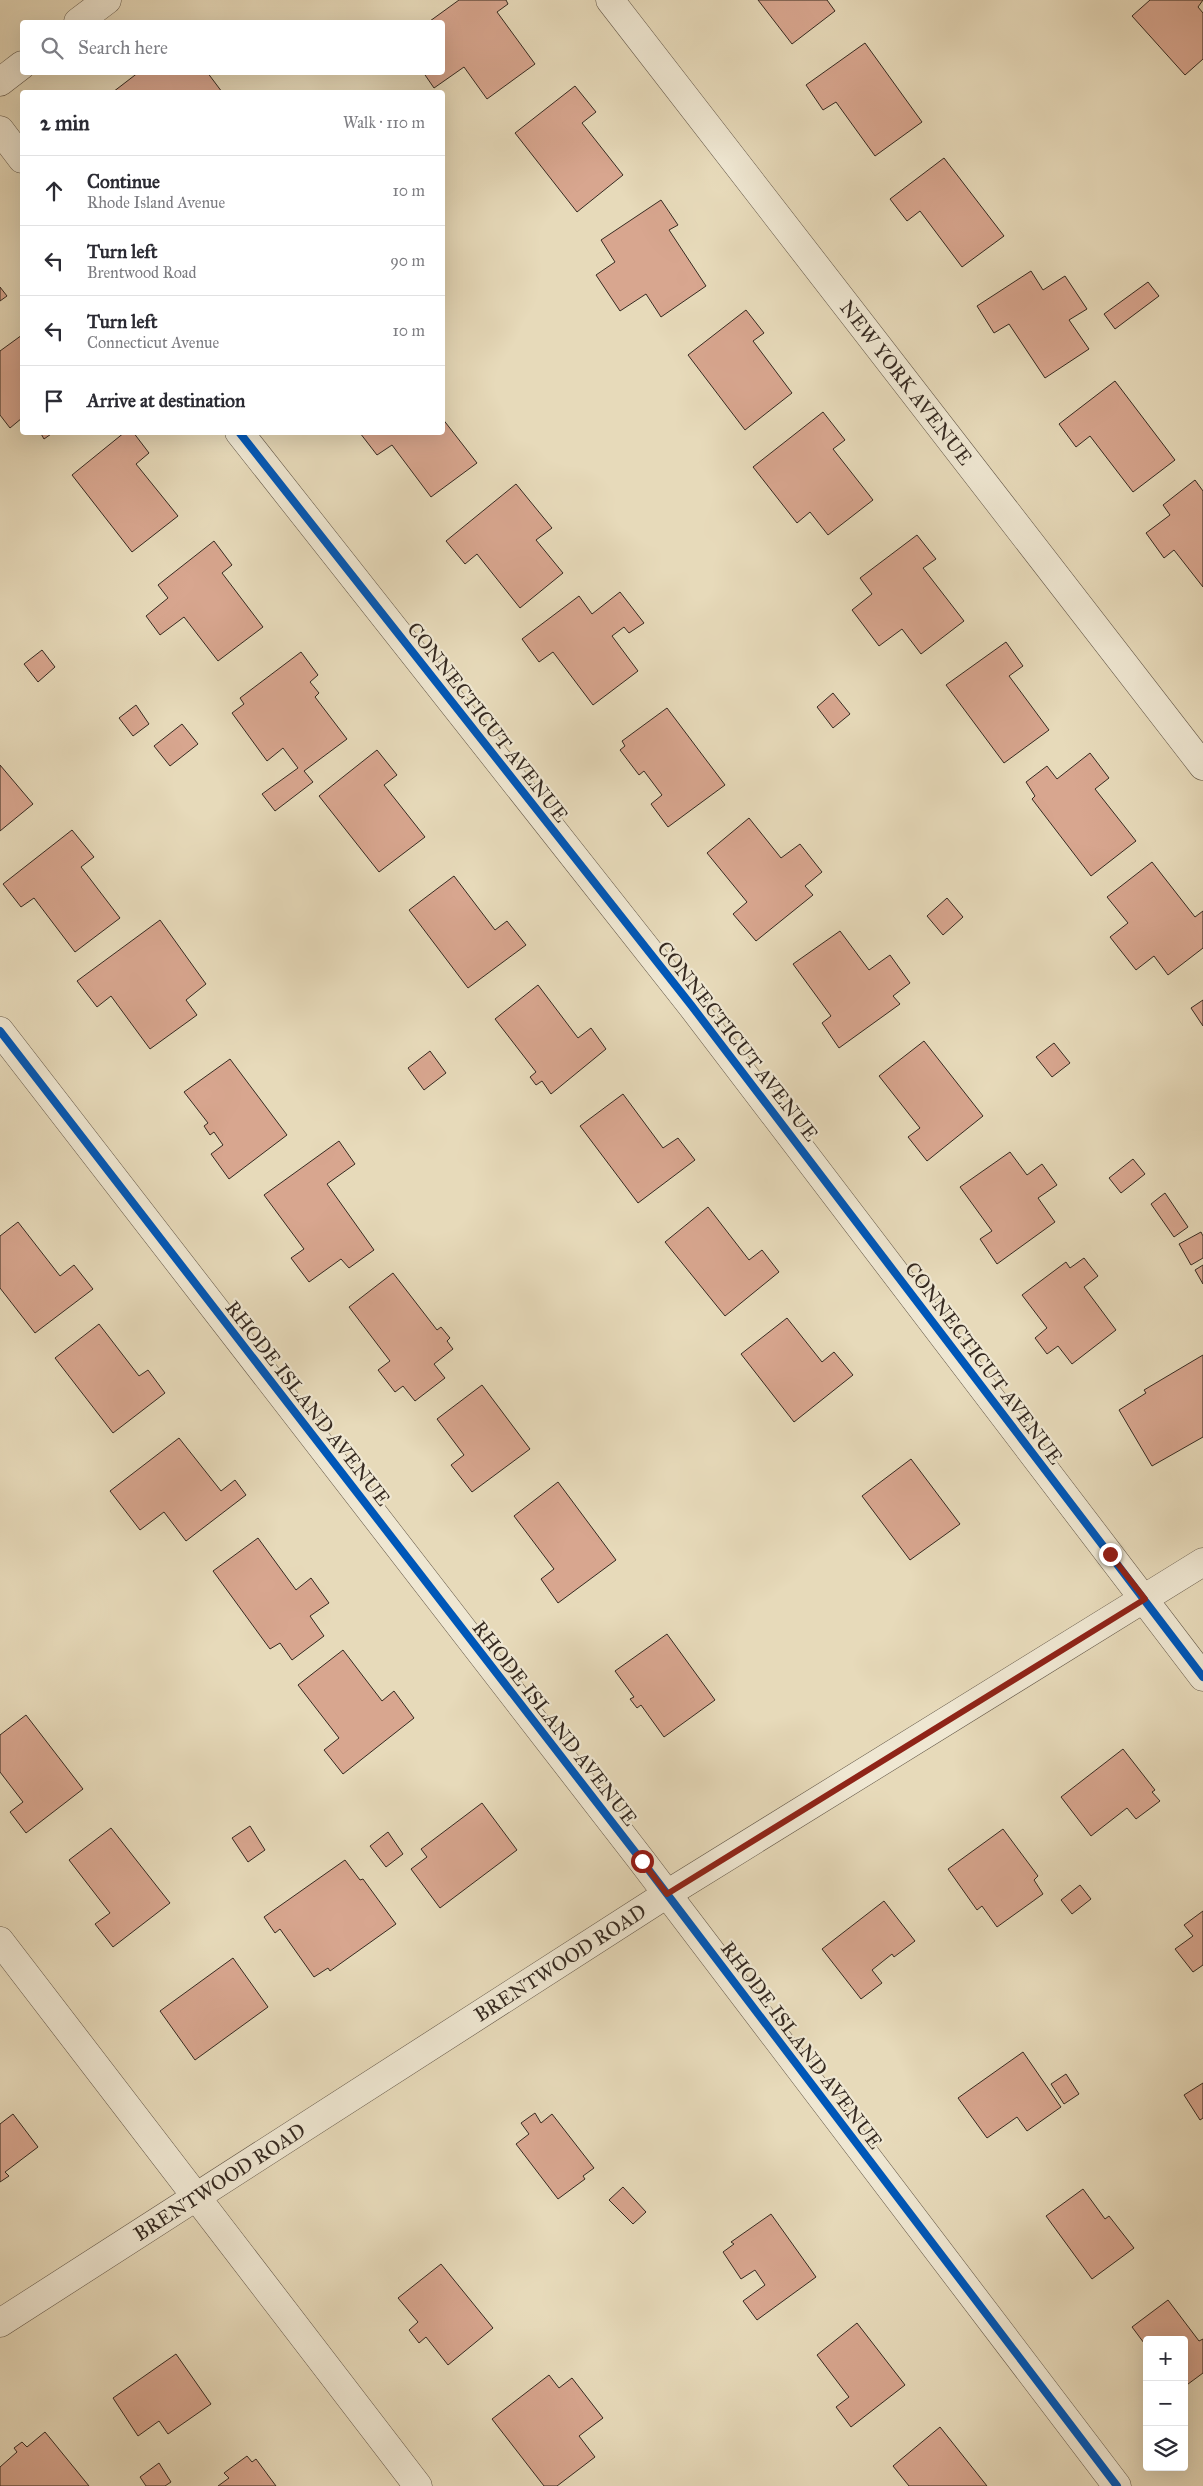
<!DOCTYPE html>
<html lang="en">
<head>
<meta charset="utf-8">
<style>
	body { margin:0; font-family:"IM FELL Great Primer",serif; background:#f7f7f7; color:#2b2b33 }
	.controls { position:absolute; right:15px; bottom:15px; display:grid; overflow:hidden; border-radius:5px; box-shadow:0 5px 20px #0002 }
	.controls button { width:45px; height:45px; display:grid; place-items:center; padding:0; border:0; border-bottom:1px solid #e1e1e2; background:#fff; color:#2b2b33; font:25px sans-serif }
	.stop { position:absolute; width:15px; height:15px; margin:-11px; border:4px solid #8f2418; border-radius:50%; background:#fff }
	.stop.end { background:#8f2418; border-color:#fff; box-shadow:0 1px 5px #0008 }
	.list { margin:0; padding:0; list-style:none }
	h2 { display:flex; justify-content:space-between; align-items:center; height:65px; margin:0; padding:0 20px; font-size:21px }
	h2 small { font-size:16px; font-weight:400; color:#7c7c81 }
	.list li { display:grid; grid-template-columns:32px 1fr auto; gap:15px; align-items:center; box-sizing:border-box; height:70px; padding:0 20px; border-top:1px solid #e1e1e2 }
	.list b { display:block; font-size:19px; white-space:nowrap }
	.list p { margin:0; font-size:16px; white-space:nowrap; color:#7c7c81 }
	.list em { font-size:16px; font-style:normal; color:#7c7c81 }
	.icon { flex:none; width:28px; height:28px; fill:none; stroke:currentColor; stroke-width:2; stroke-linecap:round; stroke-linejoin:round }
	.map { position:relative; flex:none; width:1203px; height:2486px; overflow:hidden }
	.search { position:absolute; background:#fff; box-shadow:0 5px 20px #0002; left:20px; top:20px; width:425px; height:55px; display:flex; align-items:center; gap:12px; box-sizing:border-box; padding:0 18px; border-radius:5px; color:#7c7c81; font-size:19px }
	.panel { position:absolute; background:#fff; box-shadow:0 5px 20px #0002; left:20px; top:90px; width:425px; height:345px; border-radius:5px }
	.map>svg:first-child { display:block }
</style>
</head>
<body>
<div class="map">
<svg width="1203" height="2486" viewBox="0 0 1203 2486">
	<rect width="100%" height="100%" fill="#e7daba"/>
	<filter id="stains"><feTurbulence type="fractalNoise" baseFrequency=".004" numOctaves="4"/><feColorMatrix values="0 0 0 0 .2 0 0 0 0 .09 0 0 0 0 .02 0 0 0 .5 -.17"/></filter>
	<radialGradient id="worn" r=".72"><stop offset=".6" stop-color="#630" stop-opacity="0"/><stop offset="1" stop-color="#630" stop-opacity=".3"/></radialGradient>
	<g fill="#d8a68f" stroke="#362a21">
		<polygon points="459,0 506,0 508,4 497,12 535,64 487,99 464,67 434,88 423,72 442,72 442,22 430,21"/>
		<polygon points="758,0 827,0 835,11 792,44"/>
		<polygon points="1150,0 1203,0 1198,7 1203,13 1203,59 1185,75 1132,16"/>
		<polygon points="865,43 922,122 875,156 836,102 823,110 806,85"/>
		<polygon points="139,72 207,72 222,92 113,92"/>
		<polygon points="575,86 596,112 582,123 623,175 577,212 515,133"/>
		<polygon points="944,158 1004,236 962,267 920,211 907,221 890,199"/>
		<polygon points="661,200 678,225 669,230 706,286 661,317 646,294 620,311 596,275 615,262 601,240"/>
		<polygon points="1031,271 1043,290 1065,276 1087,309 1069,320 1089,349 1045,378 1009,324 994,333 977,306"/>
		<polygon points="1148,282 1159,296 1115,329 1104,314"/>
		<polygon points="0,287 7,296 0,301"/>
		<polygon points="746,310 764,333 753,341 792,393 745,430 688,355"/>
		<polygon points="22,335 22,418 10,428 0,415 0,351"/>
		<polygon points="1115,381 1175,460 1133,492 1090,436 1076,447 1059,424"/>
		<polygon points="823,412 845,440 833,449 873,500 828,535 810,512 797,523 753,467"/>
		<polygon points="442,418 477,463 431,497 392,445 377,455 360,433 442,432"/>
		<polygon points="40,432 54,432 44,439"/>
		<polygon points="125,432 133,432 149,453 136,464 178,516 132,552 72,475"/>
		<polygon points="1195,480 1203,491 1203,587 1174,550 1164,558 1146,533 1170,515 1163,505"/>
		<polygon points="516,484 552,528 536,540 563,573 520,608 477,554 465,564 446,541"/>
		<polygon points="917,535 936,559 923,568 964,621 921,654 902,629 879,646 852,610 872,594 860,578"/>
		<polygon points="214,541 232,565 222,573 263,627 218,661 184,617 160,635 146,616 168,598 158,585"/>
		<polygon points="620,592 644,623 629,633 624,627 612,636 638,671 593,705 553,652 539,662 522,639 579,596 592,614"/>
		<polygon points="1006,642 1023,666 1009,676 1049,730 1004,763 946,685"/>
		<polygon points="42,650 55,667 38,682 24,664"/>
		<polygon points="301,652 318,675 310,682 319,693 315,697 347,739 304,771 313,782 275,811 262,794 298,768 283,748 267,761 232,713 244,704 240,698"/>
		<polygon points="833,693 850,714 833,728 817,707"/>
		<polygon points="136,705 149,724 133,736 119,718"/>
		<polygon points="667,708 725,785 668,827 651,804 662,795 644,771 639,775 620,750 625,746 622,741"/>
		<polygon points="182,724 198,744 170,766 154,746"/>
		<polygon points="377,750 397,775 384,785 425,837 379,872 319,796"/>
		<polygon points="1090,753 1109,778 1095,789 1136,841 1091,876 1032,799 1035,796 1026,782 1047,766 1057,779"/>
		<polygon points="0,765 33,804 0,831"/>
		<polygon points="749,818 781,858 800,844 822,872 805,886 813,895 756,941 733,914 747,902 707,853"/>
		<polygon points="72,830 94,857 81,867 120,918 75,952 34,898 21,907 3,884"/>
		<polygon points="1152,862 1195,917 1203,911 1203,948 1168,975 1154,956 1136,970 1110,937 1128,923 1107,897"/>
		<polygon points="454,876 495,930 507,921 526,945 468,988 409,910"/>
		<polygon points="947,898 963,917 943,935 927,916"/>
		<polygon points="160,920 206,984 186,1000 197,1015 150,1049 111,996 97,1007 77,981"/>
		<polygon points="840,931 869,970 890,955 910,983 893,996 900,1004 839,1048 822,1023 831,1016 793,964"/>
		<polygon points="538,985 578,1038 591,1028 606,1049 551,1094 542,1081 536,1085 530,1077 536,1072 495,1019"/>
		<polygon points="1203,1000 1203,1026 1191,1008"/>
		<polygon points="924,1041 983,1116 927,1161 908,1137 920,1128 879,1076"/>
		<polygon points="1054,1043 1070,1063 1052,1077 1036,1057"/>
		<polygon points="430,1051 446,1073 424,1090 408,1068"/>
		<polygon points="230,1059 287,1135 229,1179 211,1154 223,1145 214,1132 210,1135 204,1126 208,1123 184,1092"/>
		<polygon points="623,1094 663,1148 678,1138 695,1160 638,1203 580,1126"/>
		<polygon points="339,1141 355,1164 327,1184 374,1250 349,1268 341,1259 309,1282 291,1258 304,1249 264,1195"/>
		<polygon points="1010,1152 1027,1175 1042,1164 1057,1185 1038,1198 1055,1222 997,1264 980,1239 992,1231 960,1187"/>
		<polygon points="1133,1159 1145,1174 1121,1193 1109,1178"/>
		<polygon points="1165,1193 1188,1227 1174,1237 1151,1204"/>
		<polygon points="708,1207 749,1260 762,1250 779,1272 725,1316 665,1242"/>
		<polygon points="18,1222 60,1276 74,1265 93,1289 35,1333 0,1288 0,1236"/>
		<polygon points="1201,1232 1203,1236 1203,1258 1191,1265 1179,1244"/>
		<polygon points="1084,1258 1098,1276 1084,1287 1116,1330 1072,1364 1058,1346 1047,1354 1035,1338 1047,1328 1022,1295 1066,1262 1070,1268"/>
		<polygon points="1203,1265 1203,1284 1195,1270"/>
		<polygon points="393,1273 437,1330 441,1327 450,1338 447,1341 453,1349 434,1364 445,1378 415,1401 403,1386 395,1392 378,1370 390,1361 349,1307"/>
		<polygon points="787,1318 822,1362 834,1352 853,1375 794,1422 741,1354"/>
		<polygon points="99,1324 139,1376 148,1370 165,1393 113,1433 55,1358"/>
		<polygon points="1203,1355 1203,1437 1152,1466 1119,1410 1146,1393 1144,1390"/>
		<polygon points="482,1385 530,1449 472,1492 451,1465 464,1455 437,1419"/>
		<polygon points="179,1438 221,1491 235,1480 246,1495 186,1541 164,1512 140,1530 110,1491"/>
		<polygon points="911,1459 960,1524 910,1560 862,1496"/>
		<polygon points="558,1482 616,1560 558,1603 541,1579 554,1569 514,1516"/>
		<polygon points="258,1538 296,1590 311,1578 329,1603 310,1616 324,1636 292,1660 280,1643 270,1649 213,1571"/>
		<polygon points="667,1634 715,1700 664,1737 641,1705 637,1708 630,1699 634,1697 615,1671"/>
		<polygon points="343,1650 382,1701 394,1691 414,1718 343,1774 324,1750 339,1738 298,1685"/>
		<polygon points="26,1715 83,1789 26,1833 10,1812 23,1802 0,1772 0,1735"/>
		<polygon points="1123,1749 1155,1790 1152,1792 1160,1801 1136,1819 1127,1808 1091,1836 1061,1797"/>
		<polygon points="482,1803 517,1850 440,1908 411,1869 427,1857 421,1849"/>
		<polygon points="250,1826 265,1850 248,1862 232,1838"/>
		<polygon points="111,1828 170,1903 113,1947 95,1924 110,1913 69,1860"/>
		<polygon points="1003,1829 1038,1876 1034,1880 1043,1894 997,1927 982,1906 977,1910 948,1869"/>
		<polygon points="388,1832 403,1854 386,1867 370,1846"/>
		<polygon points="345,1860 360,1880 363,1879 396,1924 330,1971 328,1968 314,1977 280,1929 275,1933 264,1917"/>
		<polygon points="1080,1885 1091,1899 1072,1914 1061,1900"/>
		<polygon points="884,1901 915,1941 894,1957 892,1954 872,1970 882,1983 861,1999 822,1949"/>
		<polygon points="1203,1911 1203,1965 1193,1972 1175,1949 1193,1936 1184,1925"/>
		<polygon points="233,1958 268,2007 195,2060 160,2011"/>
		<polygon points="1023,2052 1061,2107 1027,2131 1017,2117 987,2138 958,2098"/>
		<polygon points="1066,2074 1079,2094 1064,2104 1051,2084"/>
		<polygon points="1203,2083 1203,2118 1200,2120 1184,2095"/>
		<polygon points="535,2113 541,2123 552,2114 594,2168 583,2176 585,2179 558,2199 516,2144 529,2134 521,2123"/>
		<polygon points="13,2114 38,2147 5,2172 9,2176 0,2182 0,2124"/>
		<polygon points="623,2187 646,2212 633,2224 609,2200"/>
		<polygon points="1083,2189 1105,2219 1109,2216 1134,2248 1092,2279 1046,2216"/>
		<polygon points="771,2214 816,2277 757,2320 743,2301 765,2285 755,2270 741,2279 723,2252 734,2244 731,2242"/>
		<polygon points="441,2264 493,2328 448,2365 426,2337 419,2343 409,2330 418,2322 398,2298"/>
		<polygon points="1168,2300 1199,2341 1203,2339 1203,2373 1184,2387 1184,2340 1147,2340 1147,2347 1132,2327"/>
		<polygon points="857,2323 905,2385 851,2427 836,2407 849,2397 817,2355"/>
		<polygon points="176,2354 211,2404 168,2434 159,2421 138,2436 113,2398"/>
		<polygon points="549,2375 559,2388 572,2378 603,2418 579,2436 595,2457 557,2486 544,2486 492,2419"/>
		<polygon points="940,2427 987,2486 909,2486 893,2466"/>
		<polygon points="45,2432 89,2486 0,2486 0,2467 17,2452 14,2448 22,2442 27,2447"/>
		<polygon points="247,2456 252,2462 256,2459 276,2486 218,2486 229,2478 224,2473"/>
		<polygon points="159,2463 171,2482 165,2486 146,2486 140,2477"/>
	</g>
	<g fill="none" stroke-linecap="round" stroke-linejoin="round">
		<g stroke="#625647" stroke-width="29">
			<g id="minor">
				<path id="s1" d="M610,0L1203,766"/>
				<polyline points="78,22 107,0"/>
				<polyline points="0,82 22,65"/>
				<polyline points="0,130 22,159"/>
				<polyline points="239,432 691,1005 1203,1677"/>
				<polyline points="0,1031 642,1861 1117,2486"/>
				<polyline points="0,1941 418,2486"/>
				<path id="s2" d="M0,2323L667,1894L1203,1562"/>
			</g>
		</g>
		<use href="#minor" stroke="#efe7d2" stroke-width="28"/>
		<g stroke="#efe7d2" stroke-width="11">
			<g id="cycleway">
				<polyline points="239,432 691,1005 1203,1677"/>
				<polyline points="0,1031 642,1861 1117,2486"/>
			</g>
		</g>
		<use href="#cycleway" stroke="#0057b8" stroke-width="8"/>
	</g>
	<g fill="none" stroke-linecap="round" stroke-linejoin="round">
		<polyline stroke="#8f2418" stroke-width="6" points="642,1861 667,1894 1145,1599 1110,1554"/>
	</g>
	<g text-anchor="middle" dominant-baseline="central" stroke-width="4.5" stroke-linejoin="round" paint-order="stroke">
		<g font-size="20" fill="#362a21" stroke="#efe7d2">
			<text stroke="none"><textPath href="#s1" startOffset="484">NEW YORK AVENUE</textPath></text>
			<text transform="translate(488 722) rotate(52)">CONNECTICUT AVENUE</text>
			<text transform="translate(738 1041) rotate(52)">CONNECTICUT AVENUE</text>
			<text transform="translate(984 1363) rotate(53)">CONNECTICUT AVENUE</text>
			<text transform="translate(308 1403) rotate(52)">RHODE ISLAND AVENUE</text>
			<text transform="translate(555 1723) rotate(52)">RHODE ISLAND AVENUE</text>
			<text stroke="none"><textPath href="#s2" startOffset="666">BRENTWOOD ROAD</textPath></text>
			<text transform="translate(802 2045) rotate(53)">RHODE ISLAND AVENUE</text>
			<text stroke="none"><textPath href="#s2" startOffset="261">BRENTWOOD ROAD</textPath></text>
		</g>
	</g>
	<rect width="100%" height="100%" filter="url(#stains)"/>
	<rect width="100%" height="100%" fill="url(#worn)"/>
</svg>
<div class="controls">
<button>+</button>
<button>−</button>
<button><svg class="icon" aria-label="layers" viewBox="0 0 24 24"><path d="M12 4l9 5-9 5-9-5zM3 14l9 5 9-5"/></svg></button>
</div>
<div class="stop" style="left:642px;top:1861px"></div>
<div class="stop end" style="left:1110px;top:1554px"></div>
<div class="search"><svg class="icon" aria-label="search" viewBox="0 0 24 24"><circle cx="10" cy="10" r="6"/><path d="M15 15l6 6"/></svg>Search here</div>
<section class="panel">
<h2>2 min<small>Walk · 110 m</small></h2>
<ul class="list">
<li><svg class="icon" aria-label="ahead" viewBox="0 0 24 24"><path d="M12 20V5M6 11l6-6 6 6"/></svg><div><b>Continue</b><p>Rhode Island Avenue</p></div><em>10 m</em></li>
<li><svg class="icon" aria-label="left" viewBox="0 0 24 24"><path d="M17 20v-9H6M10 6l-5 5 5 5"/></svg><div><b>Turn left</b><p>Brentwood Road</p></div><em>90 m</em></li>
<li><svg class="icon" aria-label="left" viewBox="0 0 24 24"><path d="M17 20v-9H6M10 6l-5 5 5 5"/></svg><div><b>Turn left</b><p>Connecticut Avenue</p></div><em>10 m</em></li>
<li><svg class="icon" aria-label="arrive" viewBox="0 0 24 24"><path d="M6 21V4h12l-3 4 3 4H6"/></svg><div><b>Arrive at destination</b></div></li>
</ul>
</section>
</div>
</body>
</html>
